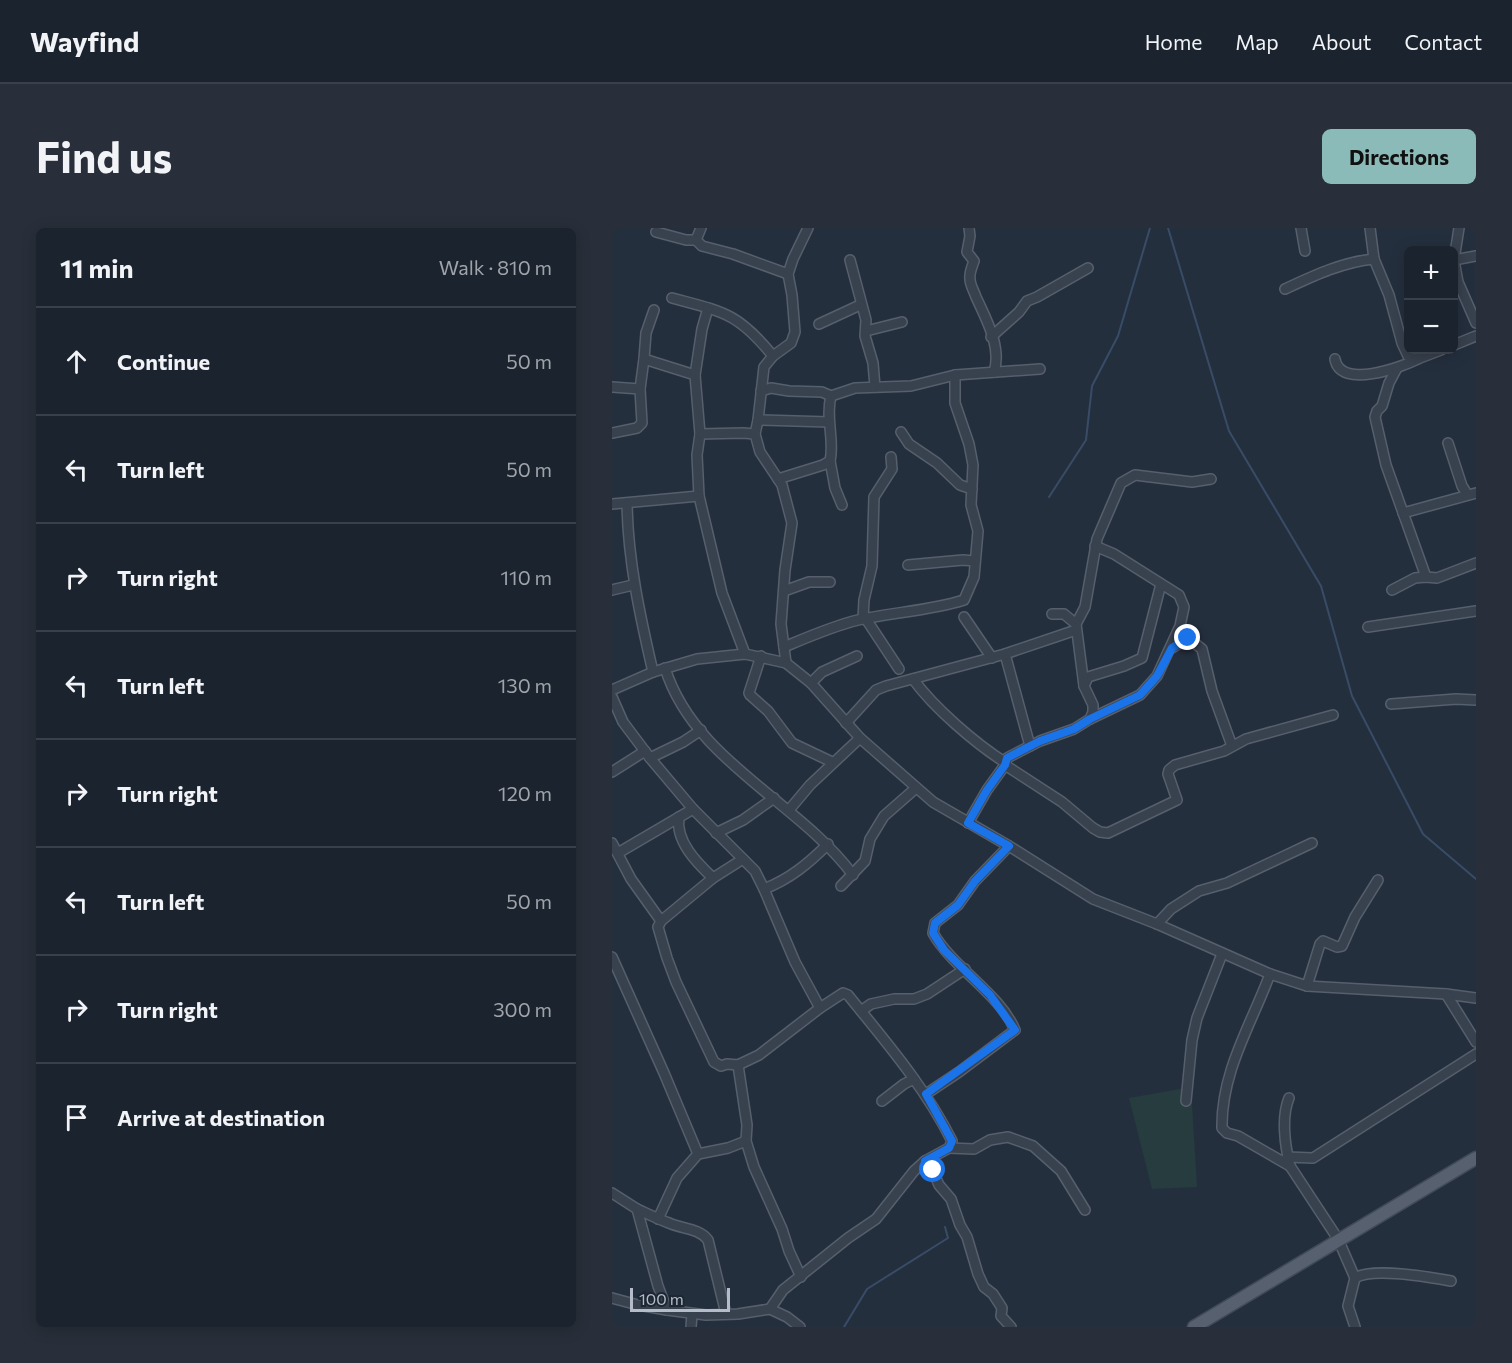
<!DOCTYPE html>
<html lang="en">
<head>
<meta charset="utf-8">
<style>
	body { margin:0; font-family:Commissioner,sans-serif; background:#282f3a; color:#f1f3f6 }
	.controls { position:absolute; right:18px; top:18px; display:grid; overflow:hidden; border-radius:9px; box-shadow:0 3px 15px #0003 }
	.controls button { width:54px; height:54px; display:grid; place-items:center; padding:0; border:0; border-bottom:2px solid #39404a; background:#1b232e; color:#f1f3f6; font:30px sans-serif }
	.scale { position:absolute; left:18px; bottom:15px; width:100px; box-sizing:border-box; padding-left:6px; border:3px solid #b4bcc9; border-top:0; font-size:16px; line-height:21px; white-space:nowrap; color:#b4bcc9; -webkit-text-stroke:4px #1d2633; paint-order:stroke }
	.stop { position:absolute; width:18px; height:18px; margin:-14px; border:4px solid #1a73e8; border-radius:50%; background:#fff }
	.stop.end { background:#1a73e8; border-color:#fff; box-shadow:0 2px 6px #0008 }
	.list { margin:0; padding:0; list-style:none }
	h2 { display:flex; justify-content:space-between; align-items:center; height:78px; margin:0; padding:0 24px; font-size:26px }
	h2 small { font-size:20px; font-weight:400; color:#a0a4aa }
	.list li { display:grid; grid-template-columns:39px 1fr auto; gap:18px; align-items:center; box-sizing:border-box; height:108px; padding:0 24px; border-top:2px solid #39404a }
	.list b { display:block; font-size:22px; white-space:nowrap }
	.list em { font-size:20px; font-style:normal; color:#a0a4aa }
	.icon { flex:none; width:33px; height:33px; fill:none; stroke:currentColor; stroke-width:2; stroke-linecap:round; stroke-linejoin:round }
	.map { position:relative; flex:none; width:864px; height:1099px; overflow:hidden; border-radius:9px }
	header { display:flex; align-items:center; gap:36px; box-sizing:border-box; height:84px; padding:0 30px; background:#1b232e; border-bottom:2px solid #39404a }
	header strong { font-size:28px }
	nav { display:flex; gap:33px; margin-inline-start:auto; font-size:21px }
	.intro { display:flex; align-items:center; justify-content:space-between; box-sizing:border-box; height:144px; padding:0 36px }
	h1 { margin:0; font-size:42px }
	.button { padding:15px 27px; border-radius:9px; background:#8bbbb9; color:#111; font-size:21px; font-weight:700 }
	main { display:flex; gap:36px; padding:0 36px }
	aside { flex:1; background:#1b232e; border-radius:9px; box-shadow:0 3px 15px #0003 }
	.map>svg:first-child { display:block }
</style>
</head>
<body>
<header>
<strong>Wayfind</strong>
<nav><a>Home</a><a>Map</a><a>About</a><a>Contact</a></nav>
</header>
<div class="intro"><h1>Find us</h1><a class="button">Directions</a></div>
<main>
<aside>
<h2>11 min<small>Walk · 810 m</small></h2>
<ul class="list">
<li><svg class="icon" aria-label="ahead" viewBox="0 0 24 24"><path d="M12 20V5M6 11l6-6 6 6"/></svg><div><b>Continue</b></div><em>50 m</em></li>
<li><svg class="icon" aria-label="left" viewBox="0 0 24 24"><path d="M17 20v-9H6M10 6l-5 5 5 5"/></svg><div><b>Turn left</b></div><em>50 m</em></li>
<li><svg class="icon" aria-label="right" viewBox="0 0 24 24"><path d="M7 20v-9h11M14 6l5 5-5 5"/></svg><div><b>Turn right</b></div><em>110 m</em></li>
<li><svg class="icon" aria-label="left" viewBox="0 0 24 24"><path d="M17 20v-9H6M10 6l-5 5 5 5"/></svg><div><b>Turn left</b></div><em>130 m</em></li>
<li><svg class="icon" aria-label="right" viewBox="0 0 24 24"><path d="M7 20v-9h11M14 6l5 5-5 5"/></svg><div><b>Turn right</b></div><em>120 m</em></li>
<li><svg class="icon" aria-label="left" viewBox="0 0 24 24"><path d="M17 20v-9H6M10 6l-5 5 5 5"/></svg><div><b>Turn left</b></div><em>50 m</em></li>
<li><svg class="icon" aria-label="right" viewBox="0 0 24 24"><path d="M7 20v-9h11M14 6l5 5-5 5"/></svg><div><b>Turn right</b></div><em>300 m</em></li>
<li><svg class="icon" aria-label="arrive" viewBox="0 0 24 24"><path d="M6 21V4h12l-3 4 3 4H6"/></svg><div><b>Arrive at destination</b></div></li>
</ul>
</aside>
<div class="map">
<svg width="864" height="1099" viewBox="0 0 864 1099">
	<rect width="100%" height="100%" fill="#242f3e"/>
	<polygon fill="#263c3f" points="579,859 585,959 540,961 517,870"/>
	<g fill="none" stroke-linecap="round" stroke-linejoin="round">
		<g stroke="#394c67" stroke-width="2">
			<polyline points="556,0 617,203 709,358 740,468 811,606 864,651"/>
			<polyline points="437,269 474,212 480,158 506,108 538,0"/>
			<polyline points="232,1099 255,1061 336,1010 333,999"/>
		</g>
		<g stroke="#565f6c" stroke-width="12">
			<g id="minor">
				<polyline points="89,0 84,12 90,18 121,26 176,46"/>
				<path d="M357,0L358,8L355,24L362,33C360,39 357,45 358,51C358,57 362,63 364,69C374,91 390,119 382,144"/>
				<polyline points="689,0 693,23"/>
				<polyline points="758,0 762,31 777,67 790,115 796,128 801,131 808,130 829,122"/>
				<polyline points="847,0 842,32 846,54 864,95"/>
				<polyline points="44,4 74,12 84,12"/>
				<polyline points="238,32 254,92 253,108 261,135 263,159"/>
				<polyline points="842,32 864,28"/>
				<path d="M673,61C701,48 730,34 762,31"/>
				<path d="M60,70C112,84 126,85 161,128"/>
				<polyline points="42,82 34,105 32,131 83,147 88,206 85,227 87,268 110,365 133,426"/>
				<polyline points="207,96 248,77"/>
				<polyline points="254,103 290,94"/>
				<polyline points="379,109 407,84 415,73 425,69 476,40"/>
				<polyline points="842,117 864,108"/>
				<path d="M723,131C728,162 790,139 806,131"/>
				<polyline points="785,140 777,155 770,178 765,183 763,189 774,237 814,349"/>
				<polyline points="83,147 90,101 96,80"/>
				<polyline points="0,159 28,161"/>
				<polyline points="149,163 159,160 177,163 210,164 219,168 243,160 299,158 343,147 428,141"/>
				<polyline points="146,192 217,194"/>
				<polyline points="289,204 297,216 325,235 348,257 360,261"/>
				<polyline points="0,205 25,200 30,195 28,161 32,131"/>
				<polyline points="88,206 131,205 143,206"/>
				<polyline points="836,215 850,258 855,266"/>
				<polyline points="218,233 223,260 230,277"/>
				<path d="M166,251L211,237L218,233C223,212 213,190 219,168"/>
				<polyline points="0,276 87,268"/>
				<path d="M15,276C16,333 28,388 41,444"/>
				<polyline points="791,285 864,265"/>
				<polyline points="296,337 351,332 363,333"/>
				<polyline points="0,362 21,357"/>
				<polyline points="780,362 803,350 814,349 825,350 864,335"/>
				<polyline points="172,363 197,354 218,354"/>
				<polyline points="352,389 380,430"/>
				<polyline points="251,391 252,372 260,338 262,269 280,241 279,229"/>
				<polyline points="254,391 287,441"/>
				<polyline points="464,396 473,379 485,311 509,255 523,247 580,254 599,251"/>
				<polyline points="756,399 864,383"/>
				<path d="M172,419C196,409 221,398 246,392C282,384 317,383 352,372L362,349L366,303L359,277L361,237L357,216L343,175V147"/>
				<polyline points="560,420 576,410 590,421 600,463 620,518"/>
				<polyline points="393,426 418,518"/>
				<polyline points="149,428 137,465 138,467 156,483 180,515 220,534"/>
				<polyline points="174,435 169,396 173,342 180,295 170,257 148,224 143,206 146,192 152,139 161,128 179,115 183,104 180,67 176,46 181,31 196,0"/>
				<path d="M53,440C82,533 186,573 241,647"/>
				<path d="M301,451C322,480 364,516 394,535"/>
				<polyline points="199,455 210,444 245,428"/>
				<polyline points="472,458 476,449 512,438 530,430 549,356"/>
				<polyline points="0,462 41,444 85,431 133,426 174,435 199,455 248,510 321,574 397,618 481,671 545,696 658,746 695,758 834,766 864,770"/>
				<polyline points="0,469 11,494 38,530 81,581 143,643 152,661 183,734 208,780"/>
				<polyline points="779,476 844,471 864,472"/>
				<polyline points="478,491 528,467 545,448 568,398 572,379 567,367 502,326 483,318"/>
				<polyline points="234,495 264,462 274,458 393,426 464,402"/>
				<polyline points="38,530 71,514 89,502"/>
				<polyline points="393,537 450,574 481,600 488,604 496,605 565,572 556,546 557,542 563,537 612,523 634,511 721,487"/>
				<polyline points="0,544 33,523"/>
				<polyline points="177,582 198,557 248,510"/>
				<path d="M67,589C63,613 85,635 101,650"/>
				<polyline points="356,595 375,562 393,537 395,530 428,513 462,501 478,491 481,484 481,477 472,458 464,396 452,386 440,386"/>
				<polyline points="104,605 131,592 162,570"/>
				<polyline points="0,615 19,651 49,693"/>
				<polyline points="6,625 81,581"/>
				<path d="M131,631L101,650L49,693L46,699L55,730L64,754L102,834L109,838L115,836L126,837L147,827L208,780L231,765L236,767C274,814 313,859 340,913L337,920L313,933L302,943L264,991L236,1010L171,1062L158,1081"/>
				<polyline points="229,658 253,633 258,611 272,588 304,560"/>
				<path d="M152,661C178,651 197,635 216,616"/>
				<polyline points="545,696 559,681 587,663 615,655 700,615"/>
				<polyline points="0,729 52,845 86,926"/>
				<path d="M658,746C639,797 609,844 610,900L615,905L626,908L678,938"/>
				<polyline points="695,758 708,716 711,713 725,719 730,718 743,689 766,652"/>
				<polyline points="834,766 864,814"/>
				<polyline points="249,783 259,776 282,771 302,771 315,766 353,741"/>
				<polyline points="126,837 135,897 134,913 142,939 170,1001 177,1023 189,1049"/>
				<path d="M314,866L347,844L403,802C388,766 340,739 321,705L323,695L346,677L363,653L397,618"/>
				<path d="M677,870C669,889 673,918 678,938L726,1011L743,1050L736,1078L743,1099"/>
				<polyline points="270,873 292,856 302,851"/>
				<polyline points="574,873 580,812 585,790 610,726"/>
				<polyline points="337,920 362,921 378,912 396,909 421,918 449,943 473,982"/>
				<polyline points="675,929 701,930 864,826"/>
				<polyline points="313,933 321,943 327,957 339,971 348,997 355,1009 366,1046 372,1059 381,1066 390,1080 389,1088 399,1099"/>
				<polyline points="0,965 25,981 46,1058 55,1082 94,1087 126,1086 158,1081 175,1089 188,1099"/>
				<path d="M25,981C36,986 46,991 57,995C70,1001 87,1000 96,1012L114,1086"/>
				<polyline points="46,991 65,950 86,926 116,920 134,913"/>
				<path d="M743,1050C761,1039 817,1049 839,1053"/>
				<polyline points="0,1070 26,1077 55,1082"/>
				<polyline points="79,1099 80,1086"/>
			</g>
		</g>
		<g stroke="#414a57" stroke-width="15">
			<polyline id="major" points="582,1099 864,930"/>
		</g>
		<use href="#minor" stroke="#38414e" stroke-width="9"/>
		<use href="#major" stroke="#56606e" stroke-width="12"/>
	</g>
	<g fill="none" stroke-linecap="round" stroke-linejoin="round">
		<polyline stroke="#1a73e8" stroke-width="8" points="321,942 313,933 337,920 340,913 314,866 403,802 378,767 332,722 321,705 323,695 346,677 363,653 397,618 356,595 375,562 393,537 395,530 428,513 462,501 478,491 528,467 545,448 560,420 576,410"/>
	</g>
</svg>
<div class="controls">
<button>+</button>
<button>−</button>
</div>
<div class="scale">100 m</div>
<div class="stop" style="left:321px;top:942px"></div>
<div class="stop end" style="left:576px;top:410px"></div>
</div>
</main>
</body>
</html>
